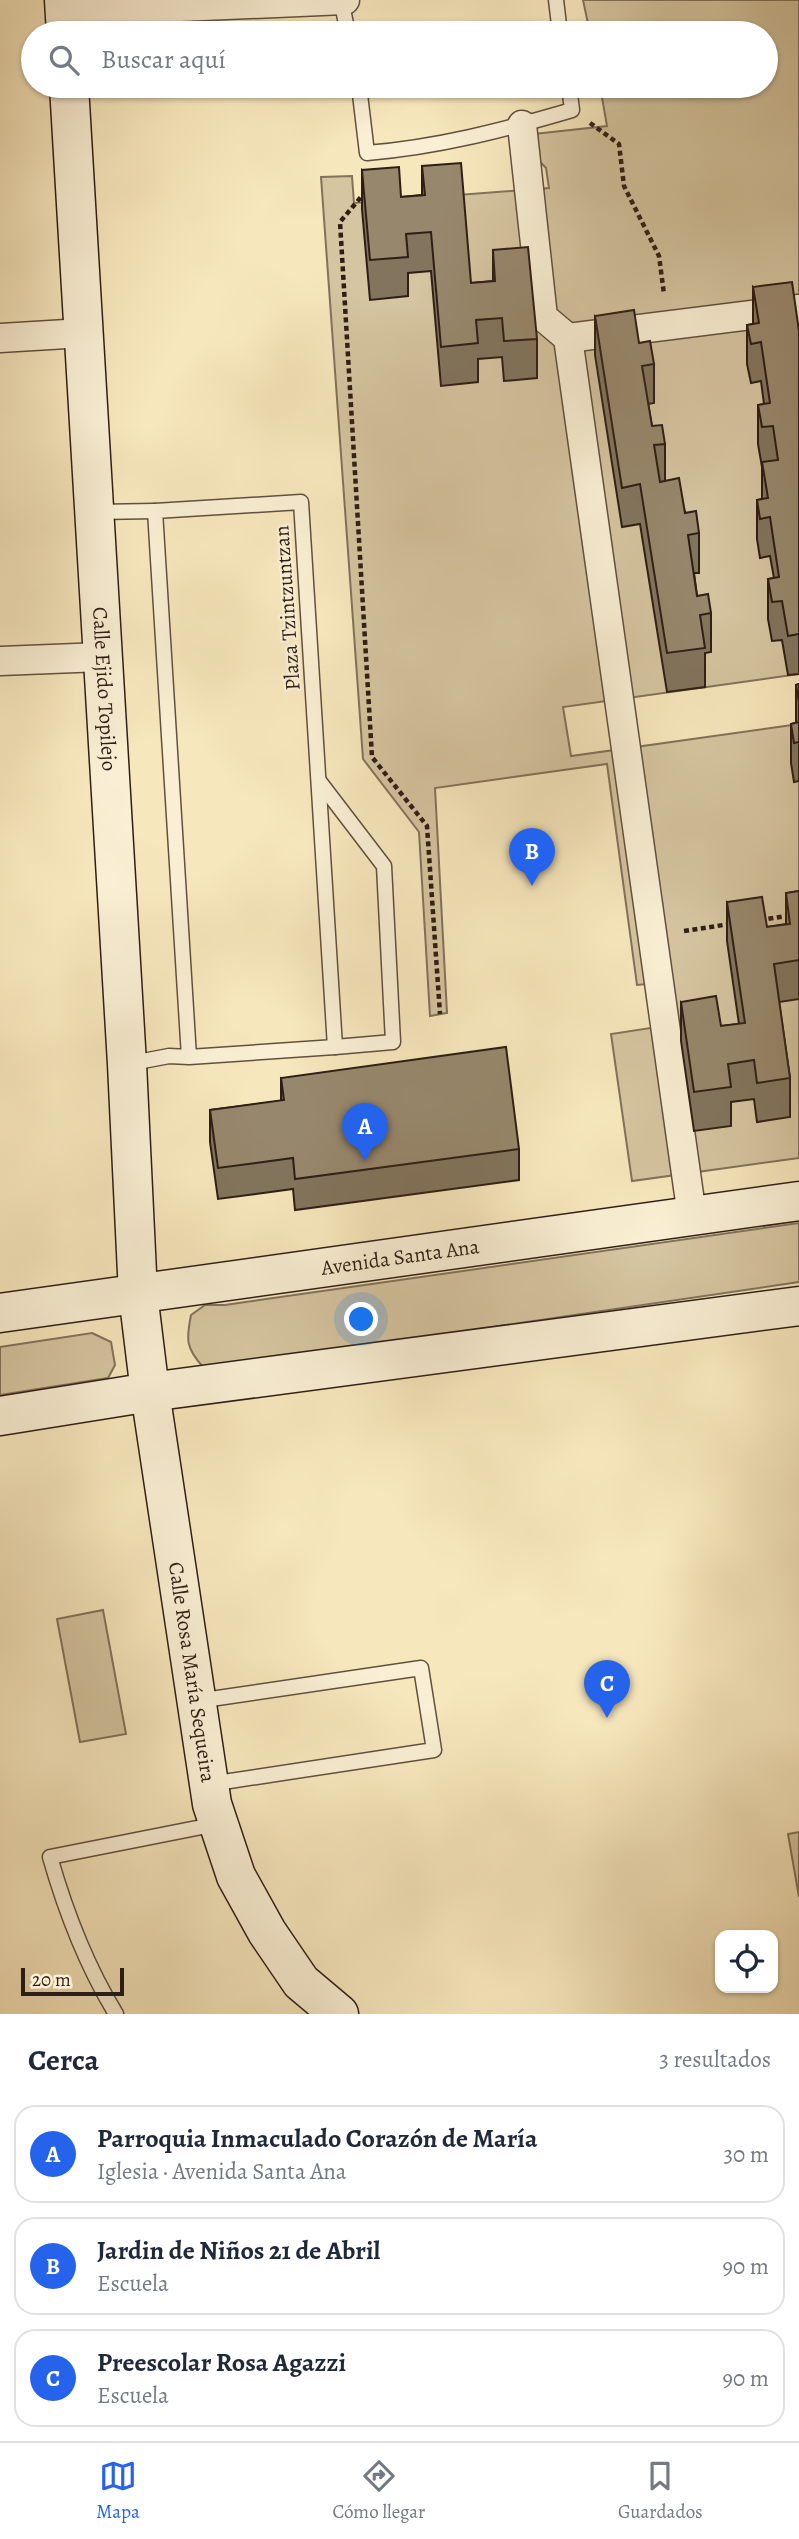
<!DOCTYPE html>
<html lang="es">
<head>
<meta charset="utf-8">
<style>
	body { margin:0; font-family:Alegreya,serif; background:#f2f2f3; color:#1f2937 }
	.controls { position:absolute; right:21px; bottom:21px; display:grid; overflow:hidden; border-radius:14px; box-shadow:0 2px 5px #0004 }
	.controls button { width:63px; height:63px; display:grid; place-items:center; padding:0; border:0; border-bottom:2px solid #e0e1e3; background:#fff; color:#1f2937; font:35px sans-serif }
	.scale { position:absolute; left:21px; bottom:18px; width:103px; box-sizing:border-box; padding-left:7px; border:4px solid #2f1e15; border-top:0; font-size:19px; line-height:24px; white-space:nowrap; color:#2f1e15; -webkit-text-stroke:5px #faefd4; paint-order:stroke }
	.you { position:absolute; left:362px; top:1320px; width:24px; height:24px; margin:-18px; border:5px solid #fff; border-radius:50%; background:#1a73e8; box-shadow:0 0 0 10px #1a73e833 }
	.badge { display:grid; place-items:center; width:46px; height:46px; border-radius:50%; background:#2563eb; color:#fff; font-size:23px; font-weight:700 }
	.pin { position:absolute; translate:-50% -58px; filter:drop-shadow(0 2px 4px #0008) }
	.pin::after { content:''; position:absolute; top:37px; width:24px; height:21px; background:inherit; clip-path:polygon(0 0,100% 0,50% 100%) }
	.list { margin:0; padding:0; list-style:none }
	h2 { display:flex; justify-content:space-between; align-items:center; height:91px; margin:0; padding:0 28px; font-size:30px }
	h2 small { font-size:23px; font-weight:400; color:#747a83 }
	.list li { display:grid; grid-template-columns:46px 1fr auto; gap:21px; align-items:center; box-sizing:border-box; height:98px; margin:0 14px 14px; padding:0 14px; border:2px solid #e0e1e3; border-radius:21px }
	.list b { display:block; font-size:26px; white-space:nowrap }
	.list p { margin:0; font-size:23px; white-space:nowrap; color:#747a83 }
	.list em { font-size:23px; font-style:normal; color:#747a83 }
	.icon { flex:none; width:38px; height:38px; fill:none; stroke:currentColor; stroke-width:2; stroke-linecap:round; stroke-linejoin:round }
	.map { position:relative; flex:none; width:799px; height:2014px; overflow:hidden }
	.search { position:absolute; background:#fff; box-shadow:0 2px 5px #0004; left:21px; right:21px; top:21px; height:77px; display:flex; align-items:center; gap:18px; box-sizing:border-box; padding:0 24px; border-radius:38px; color:#747a83; font-size:26px }
	.sheet { height:427px; background:#fff }
	nav { display:flex; justify-content:space-around; align-items:center; box-sizing:border-box; height:98px; border-top:2px solid #e0e1e3; background:#fff; font-size:19px; color:#747a83 }
	nav a { display:grid; justify-items:center; gap:4px }
	nav .on { color:#2563eb }
	.map>svg:first-child { display:block }
</style>
</head>
<body>
<div class="map">
<svg width="799" height="2014" viewBox="0 0 799 2014">
	<rect width="100%" height="100%" fill="#f7e7bd"/>
	<filter id="stains"><feTurbulence type="fractalNoise" baseFrequency=".00286" numOctaves="4"/><feColorMatrix values="0 0 0 0 .2 0 0 0 0 .09 0 0 0 0 .02 0 0 0 .5 -.17"/></filter>
	<radialGradient id="worn" r=".72"><stop offset=".6" stop-color="#630" stop-opacity="0"/><stop offset="1" stop-color="#630" stop-opacity=".3"/></radialGradient>
	<g fill="#d5c5a0" stroke="#82725a" stroke-width="2">
		<polygon points="583,0 799,0 799,674 563,707 571,756 799,724 799,1158 632,1181 611,1034 664,1026 658,983 637,985 607,764 435,788 447,1013 430,1016 419,832 363,759 321,177 352,176 354,203 549,188 546,168 515,136 607,126 600,86 766,86 766,33 590,33"/>
		<path d="M799,1223V1282L235,1365L203,1367C186,1348 186,1340 191,1315L205,1305H225Z"/>
		<polygon points="92,1333 111,1342 115,1365 108,1378 0,1395 0,1347"/>
		<polygon points="103,1610 126,1734 80,1742 57,1619"/>
		<polygon points="799,1832 799,1897 788,1834"/>
	</g>
	<g fill="none" stroke-linecap="round" stroke-linejoin="round">
		<g stroke="#61503f" stroke-width="17">
			<g id="lane">
				<polyline points="341,0 348,33"/>
				<polyline points="556,0 560,33"/>
				<path d="M359,86L367,153C439,147 504,130 572,110L569,86"/>
				<polyline points="97,512 155,511"/>
				<polyline points="319,781 384,866 393,1042 335,1047"/>
				<polyline points="127,1064 169,1056 189,1057 335,1047 301,502 155,511 189,1057"/>
				<polyline points="197,1701 421,1668 434,1750 210,1784"/>
				<path d="M116,2014C86,1965 66,1913 50,1857L217,1824"/>
			</g>
		</g>
		<g stroke="#61503f" stroke-width="31">
			<g id="street">
				<polyline points="64,12 345,0"/>
				<polyline points="522,125 543,317 568,338 692,1216"/>
				<polyline points="0,338 83,333"/>
				<polyline points="568,338 799,309"/>
				<polyline points="0,661 102,657"/>
			</g>
		</g>
		<g stroke="#2f1e15" stroke-width="41">
			<g id="secondary">
				<polyline points="64,0 66,33"/>
				<path id="s1" d="M69,86L127,1064L138,1294L150,1392L212,1804L236,1876L267,1932L301,1982L339,2014"/>
				<path id="s2" d="M0,1313L799,1201"/>
				<polyline points="0,1416 150,1392 799,1306"/>
			</g>
		</g>
		<g stroke="#2f1e15" stroke-width="4.5" stroke-dasharray="5 3.5" stroke-linecap="butt">
			<polyline points="590,123 619,144 624,186 659,256 664,294"/>
			<polyline points="366,191 340,222 372,757 427,826 440,1014"/>
			<polyline points="760,920 799,914"/>
			<polyline points="684,931 730,924"/>
		</g>
		<use href="#lane" stroke="#faefd4" stroke-width="14"/>
		<use href="#street" stroke="#faefd4" stroke-width="28"/>
		<use href="#secondary" stroke="#faefd4" stroke-width="38"/>
	</g>
	<g fill="#82745d" stroke="#2f1e15" stroke-width="2">
		<polygon points="422,166 471,283 493,281 493,250 537,339 537,378 504,381 502,357 478,359 478,382 441,386 431,271 408,273 408,296 370,300 362,209 362,170 401,197 422,195"/>
		<polygon points="753,287 799,331 799,674 788,675 782,640 772,641 768,619 768,579 774,578 770,556 760,558 757,539 757,500 762,499 762,467 758,444 758,405 764,404 761,381 751,383 747,364 747,325 753,324"/>
		<polygon points="595,316 639,343 654,364 654,403 648,404 652,426 665,444 665,481 699,533 699,573 694,573 697,596 711,613 711,652 705,653 705,687 667,692 640,524 622,527 595,355"/>
		<polygon points="799,684 799,781 794,782 791,763 791,724 796,723 796,685"/>
		<polygon points="799,891 799,999 779,1002 790,1078 790,1117 757,1122 754,1099 731,1102 731,1126 694,1131 681,1041 681,1002 721,1026 739,1024 727,941 727,902 767,927 786,924 786,893"/>
		<polygon points="281,1078 519,1149 519,1180 295,1210 293,1189 218,1199 210,1142 210,1110 281,1101"/>
	</g>
	<g fill="#97876c" stroke="#2f1e15" stroke-width="2">
		<polygon points="461,163 471,283 495,281 493,250 528,247 537,339 504,341 502,318 476,320 478,343 441,347 431,232 406,234 408,257 370,260 362,170 399,167 401,197 425,195 422,166"/>
		<polygon points="792,282 799,331 799,634 788,636 782,601 772,602 768,579 779,577 770,517 760,519 757,500 768,498 762,462 778,460 773,426 762,427 758,405 770,403 761,342 751,344 747,325 759,323 753,287"/>
		<polygon points="634,310 639,343 650,341 654,364 642,366 652,426 662,425 665,444 654,445 660,482 679,478 685,513 696,511 699,533 688,535 697,596 708,594 711,613 700,615 705,648 667,653 640,484 622,488 595,316"/>
		<polygon points="799,684 799,702 796,685"/>
		<polygon points="799,722 799,742 794,743 791,724"/>
		<polygon points="799,891 799,960 774,964 790,1078 757,1083 754,1060 728,1064 731,1087 694,1092 681,1002 716,996 721,1026 745,1023 727,902 762,897 767,927 790,924 786,893"/>
		<polygon points="506,1047 519,1149 295,1179 293,1158 218,1168 210,1110 284,1100 281,1078"/>
	</g>
	<g text-anchor="middle" dominant-baseline="central" stroke-width="5" stroke-linejoin="round" paint-order="stroke">
		<g font-size="21" fill="#2f1e15" stroke="#faefd4">
			<text transform="translate(287 608) rotate(-94)">Plaza Tzintzuntzan</text>
			<text stroke="none"><textPath href="#s1" startOffset="604">Calle Ejido Topilejo</textPath></text>
			<text stroke="none"><textPath href="#s2" startOffset="404">Avenida Santa Ana</textPath></text>
			<text stroke="none"><textPath href="#s1" startOffset="1592">Calle Rosa María Sequeira</textPath></text>
		</g>
	</g>
	<rect width="100%" height="100%" filter="url(#stains)"/>
	<rect width="100%" height="100%" fill="url(#worn)"/>
</svg>
<div class="controls">
<button><svg class="icon" aria-label="locate" viewBox="0 0 24 24"><circle cx="12" cy="12" r="6"/><path d="M12 2v4M12 18v4M2 12h4M18 12h4"/></svg></button>
</div>
<div class="scale">20 m</div>
<div class="you"></div>
<div class="pin badge" style="left:365px;top:1161px">A</div>
<div class="pin badge" style="left:532px;top:886px">B</div>
<div class="pin badge" style="left:607px;top:1718px">C</div>
<div class="search"><svg class="icon" aria-label="search" viewBox="0 0 24 24"><circle cx="10" cy="10" r="6"/><path d="M15 15l6 6"/></svg>Buscar aquí</div>
</div>
<section class="sheet">
<h2>Cerca<small>3 resultados</small></h2>
<ul class="list">
<li><span class="badge">A</span><div><b>Parroquia Inmaculado Corazón de María</b><p>Iglesia · Avenida Santa Ana</p></div><em>30 m</em></li>
<li><span class="badge">B</span><div><b>Jardin de Niños 21 de Abril</b><p>Escuela</p></div><em>90 m</em></li>
<li><span class="badge">C</span><div><b>Preescolar Rosa Agazzi</b><p>Escuela</p></div><em>90 m</em></li>
</ul>
</section>
<nav>
<a class="on"><svg class="icon" aria-label="map" viewBox="0 0 24 24"><path d="M3 6l6-2 6 2 6-2v14l-6 2-6-2-6 2zM9 4v14M15 6v14"/></svg>Mapa</a>
<a><svg class="icon" aria-label="directions" viewBox="0 0 24 24"><path d="M12 3l9 9-9 9-9-9zM9 14v-3h6M13 9l2 2-2 2"/></svg>Cómo llegar</a>
<a><svg class="icon" aria-label="saved" viewBox="0 0 24 24"><path d="M7 4h10v16l-5-4-5 4z"/></svg>Guardados</a>
</nav>
</body>
</html>
